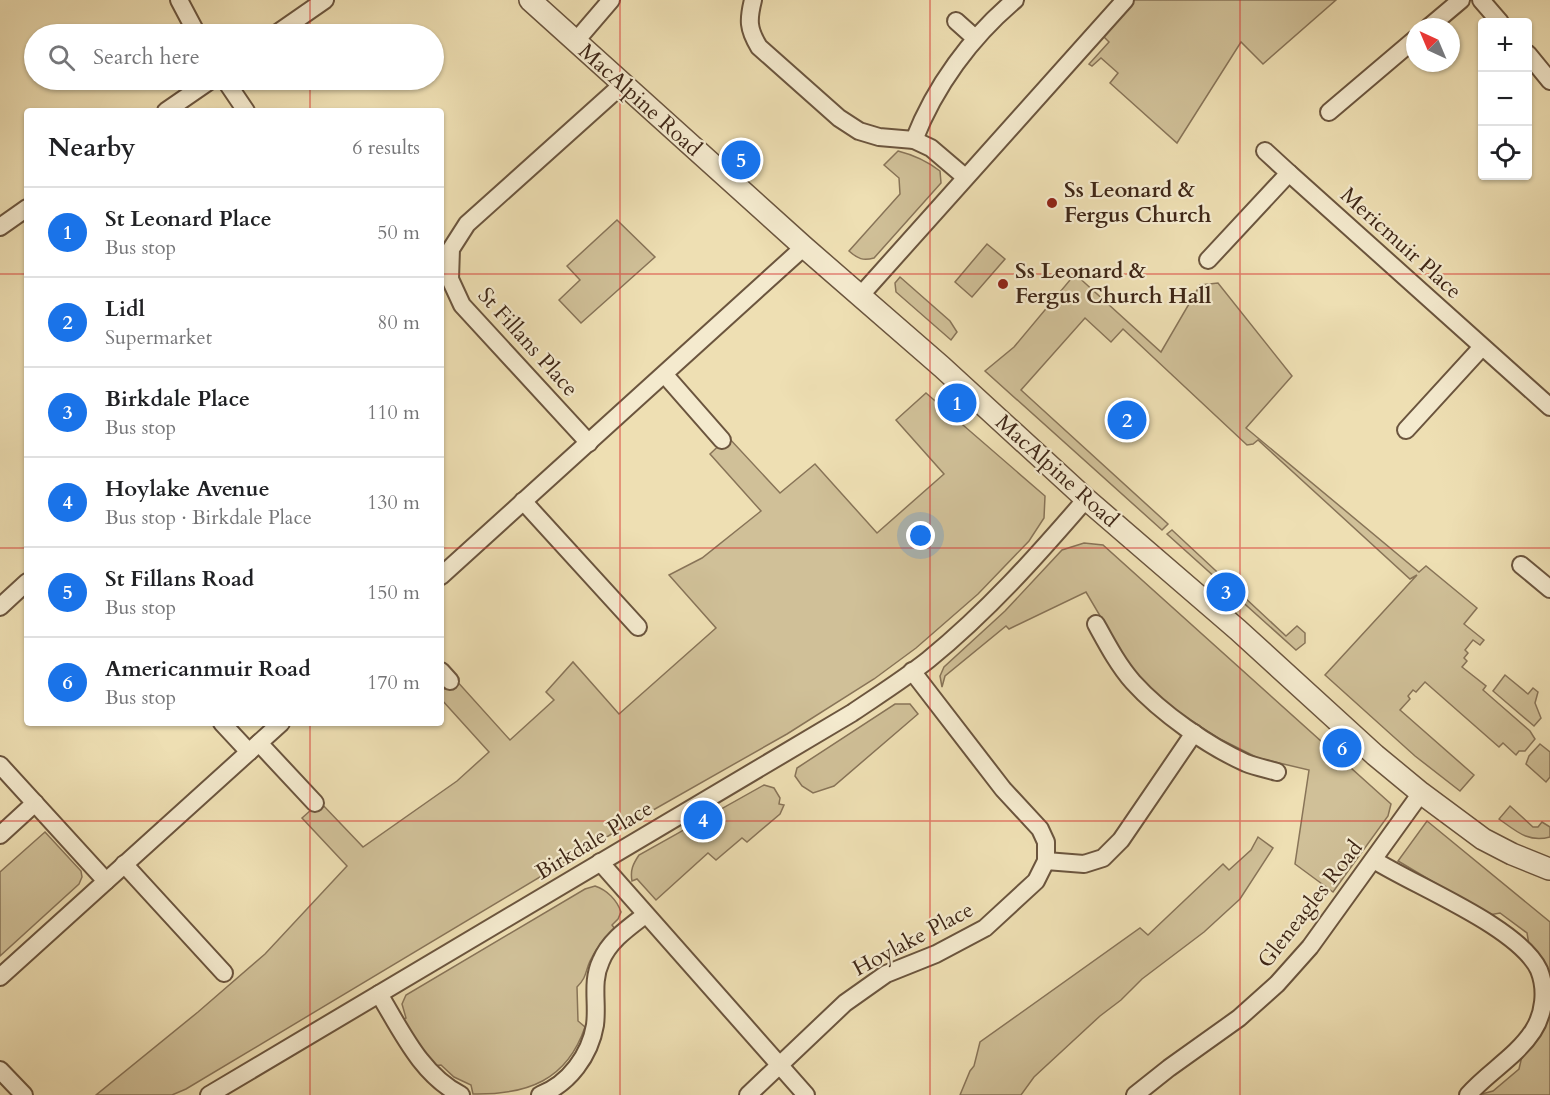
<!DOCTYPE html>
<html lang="en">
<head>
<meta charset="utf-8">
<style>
	body { margin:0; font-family:Cardo,serif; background:#f6f6f6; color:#202124 }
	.controls { position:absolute; right:18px; top:18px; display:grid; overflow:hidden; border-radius:6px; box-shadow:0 2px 4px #0004 }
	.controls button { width:54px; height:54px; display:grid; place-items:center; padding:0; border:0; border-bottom:2px solid #e0e0e0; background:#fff; color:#202124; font:30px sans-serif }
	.compass { position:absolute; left:1406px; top:18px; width:54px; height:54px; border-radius:50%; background:#fff; box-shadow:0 2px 4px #0004; rotate:316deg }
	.you { position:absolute; left:921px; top:536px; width:21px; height:21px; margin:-15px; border:4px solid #fff; border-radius:50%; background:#1a73e8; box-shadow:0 0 0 9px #1a73e833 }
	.badge { display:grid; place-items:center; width:39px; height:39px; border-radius:50%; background:#1a73e8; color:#fff; font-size:20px; font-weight:700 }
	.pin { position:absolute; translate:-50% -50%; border:3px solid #fff; box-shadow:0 2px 6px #0006 }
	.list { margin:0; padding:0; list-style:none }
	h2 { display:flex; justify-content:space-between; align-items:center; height:78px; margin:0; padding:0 24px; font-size:26px }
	h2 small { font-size:20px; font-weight:400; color:#757577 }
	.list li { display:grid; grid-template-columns:39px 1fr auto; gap:18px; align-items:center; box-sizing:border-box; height:90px; padding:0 24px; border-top:2px solid #e0e0e0 }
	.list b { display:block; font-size:22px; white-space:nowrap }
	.list p { margin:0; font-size:20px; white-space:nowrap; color:#757577 }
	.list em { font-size:20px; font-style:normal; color:#757577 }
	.icon { flex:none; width:33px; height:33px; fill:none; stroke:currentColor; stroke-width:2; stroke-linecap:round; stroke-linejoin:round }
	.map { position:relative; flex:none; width:1550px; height:1095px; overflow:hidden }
	.search { position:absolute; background:#fff; box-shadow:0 2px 4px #0004; left:24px; top:24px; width:420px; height:66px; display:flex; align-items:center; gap:15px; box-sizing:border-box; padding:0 21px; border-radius:33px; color:#757577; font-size:22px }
	.panel { position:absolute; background:#fff; box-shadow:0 2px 4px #0004; left:24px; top:108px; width:420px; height:618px; border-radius:6px }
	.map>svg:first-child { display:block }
</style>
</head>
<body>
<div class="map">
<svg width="1550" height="1095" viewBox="0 0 1550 1095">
	<rect width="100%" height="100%" fill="#eedfb3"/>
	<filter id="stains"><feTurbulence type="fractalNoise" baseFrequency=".00333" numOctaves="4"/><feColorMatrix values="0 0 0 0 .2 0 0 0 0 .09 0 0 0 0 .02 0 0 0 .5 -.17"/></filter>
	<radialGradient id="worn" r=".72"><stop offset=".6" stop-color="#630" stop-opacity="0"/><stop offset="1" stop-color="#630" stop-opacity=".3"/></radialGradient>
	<g fill="#d0c098" stroke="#887458" stroke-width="1.5">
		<polygon points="1131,0 1336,0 1263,64 1241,42 1177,143 1110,83 1118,73 1101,58 1092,66 1089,64 1109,42 1102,35"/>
		<path d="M898,151C914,155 927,161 940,171L941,183L874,258C863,261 858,259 849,251L900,194L899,178L884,165Z"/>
		<polygon points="617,220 655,257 581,323 559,300 580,280 567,266"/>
		<polygon points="987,244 1005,259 972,297 955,282"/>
		<polygon points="1075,274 1161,352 1200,285 1218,283 1292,376 1246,428 1419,572 1426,566 1477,608 1464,624 1484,640 1480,645 1473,640 1465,650 1468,653 1464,658 1467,661 1462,667 1486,686 1483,690 1530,731 1535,739 1525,751 1519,751 1516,755 1503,743 1499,747 1425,682 1416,692 1413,690 1408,696 1410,699 1400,710 1474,775 1460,791 1415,756 1325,675 1417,575 1410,579 1258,440 1253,444 1247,445 1123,329 1111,342 1085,318 1021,390 1168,524 1162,530 985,371 1014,347"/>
		<polygon points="900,277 950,321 957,332 951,340 896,292 895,283"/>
		<polygon points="926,393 1045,496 1044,518 1029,541 978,594 916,648 874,679 787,734 625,826 186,1089 172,1095 96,1095 198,1012 265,954 347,866 302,818 320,802 363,847 457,781 489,752 441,699 441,692 455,679 510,740 554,700 546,692 573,662 619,714 716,628 669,575 702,558 761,511 710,454 728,437 780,493 815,464 877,533 944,474 896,420"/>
		<polygon points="1172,530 1286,636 1297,626 1305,633 1305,643 1296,650 1167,534"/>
		<polygon points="1084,543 1103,545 1391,804 1388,816 1333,892 1295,864 1309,770 1258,758 1218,738 1187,718 1153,692 1129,665 1086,592 1009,629 1006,626 945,676 942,687 940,676 944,667 1005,611 1062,550"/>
		<polygon points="1505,675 1528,694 1533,688 1538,692 1535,703 1541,718 1534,726 1493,691"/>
		<polygon points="895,704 910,704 918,714 834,786 813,793 802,786 795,776 797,768"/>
		<polygon points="1540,744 1550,752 1550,777 1546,782 1526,764 1529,756"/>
		<path d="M764,785L774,788L780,798L779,804L784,805L780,814L747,842L742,838L716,860L708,853L656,900L637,879L632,881C630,870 633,864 639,855Z"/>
		<path d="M1510,806L1533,827H1538L1542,822L1550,827V837C1528,843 1516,831 1499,819Z"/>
		<polygon points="1427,821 1550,922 1550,989 1529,945 1527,933 1500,913 1489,915 1398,861"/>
		<polygon points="45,832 81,871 82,877 79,884 0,956 0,872"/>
		<polygon points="1258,837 1273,848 1240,899 1204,932 1142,979 1121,1000 1100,1016 1034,1077 1021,1095 960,1095 970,1071 974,1066 980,1042 1140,928 1148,935 1223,864 1229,870 1251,850"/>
		<path d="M595,886C607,890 617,900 621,912L618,919L612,925L615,929C604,939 596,948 590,961C585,972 587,977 577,987L578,1021L585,1027C567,1080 528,1095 473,1094L471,1085L454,1077L441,1065L431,1066L402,1020L406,1018L402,1004L406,995L585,889Z"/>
		<polygon points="1550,1005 1550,1095 1478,1095 1493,1091 1519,1069 1522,1056"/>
	</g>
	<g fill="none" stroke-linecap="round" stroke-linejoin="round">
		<g stroke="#6b553e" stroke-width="20">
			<g id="minor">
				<polyline points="179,0 197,34"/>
				<path d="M753,0C748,20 748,29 759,47L839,118L859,131L879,137L914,140L931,148L965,177"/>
				<polyline points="1481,0 1500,22"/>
				<polyline points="956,21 975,38"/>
				<polyline points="1429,27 1461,0"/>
				<polyline points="276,34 325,0"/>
				<polyline points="575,42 611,0"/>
				<polyline points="1528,54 1550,81"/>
				<polyline points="225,80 246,111"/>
				<polyline points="166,111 211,80"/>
				<polyline points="1329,112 1415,39"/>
				<path d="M914,140C935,86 971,37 1015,0"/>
				<polyline points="1265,151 1289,173"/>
				<polyline points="0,227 27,208"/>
				<polyline points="1208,260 1289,173 1550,407"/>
				<polyline points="860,296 1125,0"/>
				<polyline points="665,375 722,440"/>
				<polyline points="1406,430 1482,347"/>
				<polyline points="589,443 462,305 450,279 451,249 467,224 623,84"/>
				<polyline points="523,501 638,627"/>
				<polyline points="1521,565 1550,589"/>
				<polyline points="441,576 804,247"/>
				<polyline points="0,607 27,582"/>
				<path d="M1096,624C1107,644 1118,665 1133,682C1161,713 1208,746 1246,763C1256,767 1267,769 1277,772"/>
				<polyline points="441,671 450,681"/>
				<polyline points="222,723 249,752"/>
				<polyline points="259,743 315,803"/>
				<polyline points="0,765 106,881"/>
				<polyline points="0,835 35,803"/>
				<path d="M1374,860C1415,886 1519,927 1539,970C1547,990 1544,1014 1533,1031C1516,1057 1488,1072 1468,1095"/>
				<polyline points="1046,861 1084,864 1103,858 1121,840 1194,733"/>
				<polyline points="600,862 806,1095"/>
				<polyline points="124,864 224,973"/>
				<polyline points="0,977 281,723"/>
				<path d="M379,994C401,1030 421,1075 461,1095"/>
				<polyline points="0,1070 24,1095"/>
				<path d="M209,1095L852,713C877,696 904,679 928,660C987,612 1037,556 1086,499"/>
				<path d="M540,1095C569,1084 590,1055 595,1025C598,1003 591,982 601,961C609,941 628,928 645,915"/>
				<polyline points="748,1095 845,1003 886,974 936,954 985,928 1036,881 1046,861 1046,842 1040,829 1003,789 912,671"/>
				<polyline points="1135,1095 1169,1068 1239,1018 1277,984 1310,947 1421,793"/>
			</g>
		</g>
		<g stroke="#6b553e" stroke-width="24">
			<polyline id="tertiary" points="530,0 804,247 942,367 1086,499 1238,630 1375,755 1421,793 1483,839 1512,854 1549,869"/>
		</g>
		<use href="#minor" stroke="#f4eace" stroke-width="16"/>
		<use href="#tertiary" stroke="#f4eace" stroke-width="21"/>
	</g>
	<path fill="none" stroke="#d62828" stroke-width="1.5" stroke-opacity="0.55" d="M310,0V34M620,0V1095M930,0V1095M1240,0V1095M310,80V111M0,274H27M441,274H1550M0,548H27M441,548H1550M310,723V1095M0,821H1550"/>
	<g fill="#8f2418" stroke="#f4eace" stroke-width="2">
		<circle cx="1052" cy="203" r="6"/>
		<circle cx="1003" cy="284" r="6"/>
	</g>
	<g text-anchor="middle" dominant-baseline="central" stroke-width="4.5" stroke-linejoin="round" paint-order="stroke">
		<g font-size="22" fill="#3f2717" stroke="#f4eace">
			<text transform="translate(640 100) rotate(42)">MacAlpine Road</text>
			<text transform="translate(1401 243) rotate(42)">Mericmuir Place</text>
			<text transform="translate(528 342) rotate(48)">St Fillans Place</text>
			<text transform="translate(1057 471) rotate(42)">MacAlpine Road</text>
			<text transform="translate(594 840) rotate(-31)">Birkdale Place</text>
			<text transform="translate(1310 904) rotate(-52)">Gleneagles Road</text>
			<text transform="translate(913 939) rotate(-28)">Hoylake Place</text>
		</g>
		<g font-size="22" font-weight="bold" fill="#3f2717" stroke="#f4eace" text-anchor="start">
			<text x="1064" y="190">Ss Leonard &amp;<tspan x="1064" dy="25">Fergus Church</tspan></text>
			<text x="1015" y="271">Ss Leonard &amp;<tspan x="1015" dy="25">Fergus Church Hall</tspan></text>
		</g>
	</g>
	<rect width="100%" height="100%" filter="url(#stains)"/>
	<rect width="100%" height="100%" fill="url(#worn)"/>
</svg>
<div class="controls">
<button>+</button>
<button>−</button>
<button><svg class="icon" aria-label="locate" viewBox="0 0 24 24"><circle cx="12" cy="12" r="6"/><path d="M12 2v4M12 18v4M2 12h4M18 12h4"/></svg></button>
</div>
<svg class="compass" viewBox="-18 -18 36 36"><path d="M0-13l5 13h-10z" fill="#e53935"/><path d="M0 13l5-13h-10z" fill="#757577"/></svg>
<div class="you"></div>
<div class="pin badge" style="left:957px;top:403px">1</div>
<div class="pin badge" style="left:1127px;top:420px">2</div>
<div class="pin badge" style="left:1226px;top:592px">3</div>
<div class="pin badge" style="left:703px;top:820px">4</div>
<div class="pin badge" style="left:741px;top:160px">5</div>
<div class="pin badge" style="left:1342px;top:748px">6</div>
<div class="search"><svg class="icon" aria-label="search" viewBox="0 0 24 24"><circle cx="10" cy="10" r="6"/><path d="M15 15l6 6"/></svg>Search here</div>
<section class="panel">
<h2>Nearby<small>6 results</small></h2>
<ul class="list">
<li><span class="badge">1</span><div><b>St Leonard Place</b><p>Bus stop</p></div><em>50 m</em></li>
<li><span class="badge">2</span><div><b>Lidl</b><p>Supermarket</p></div><em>80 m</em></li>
<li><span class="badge">3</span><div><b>Birkdale Place</b><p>Bus stop</p></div><em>110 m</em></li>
<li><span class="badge">4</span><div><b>Hoylake Avenue</b><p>Bus stop · Birkdale Place</p></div><em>130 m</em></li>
<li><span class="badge">5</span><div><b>St Fillans Road</b><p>Bus stop</p></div><em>150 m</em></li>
<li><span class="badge">6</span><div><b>Americanmuir Road</b><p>Bus stop</p></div><em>170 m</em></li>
</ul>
</section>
</div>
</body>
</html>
